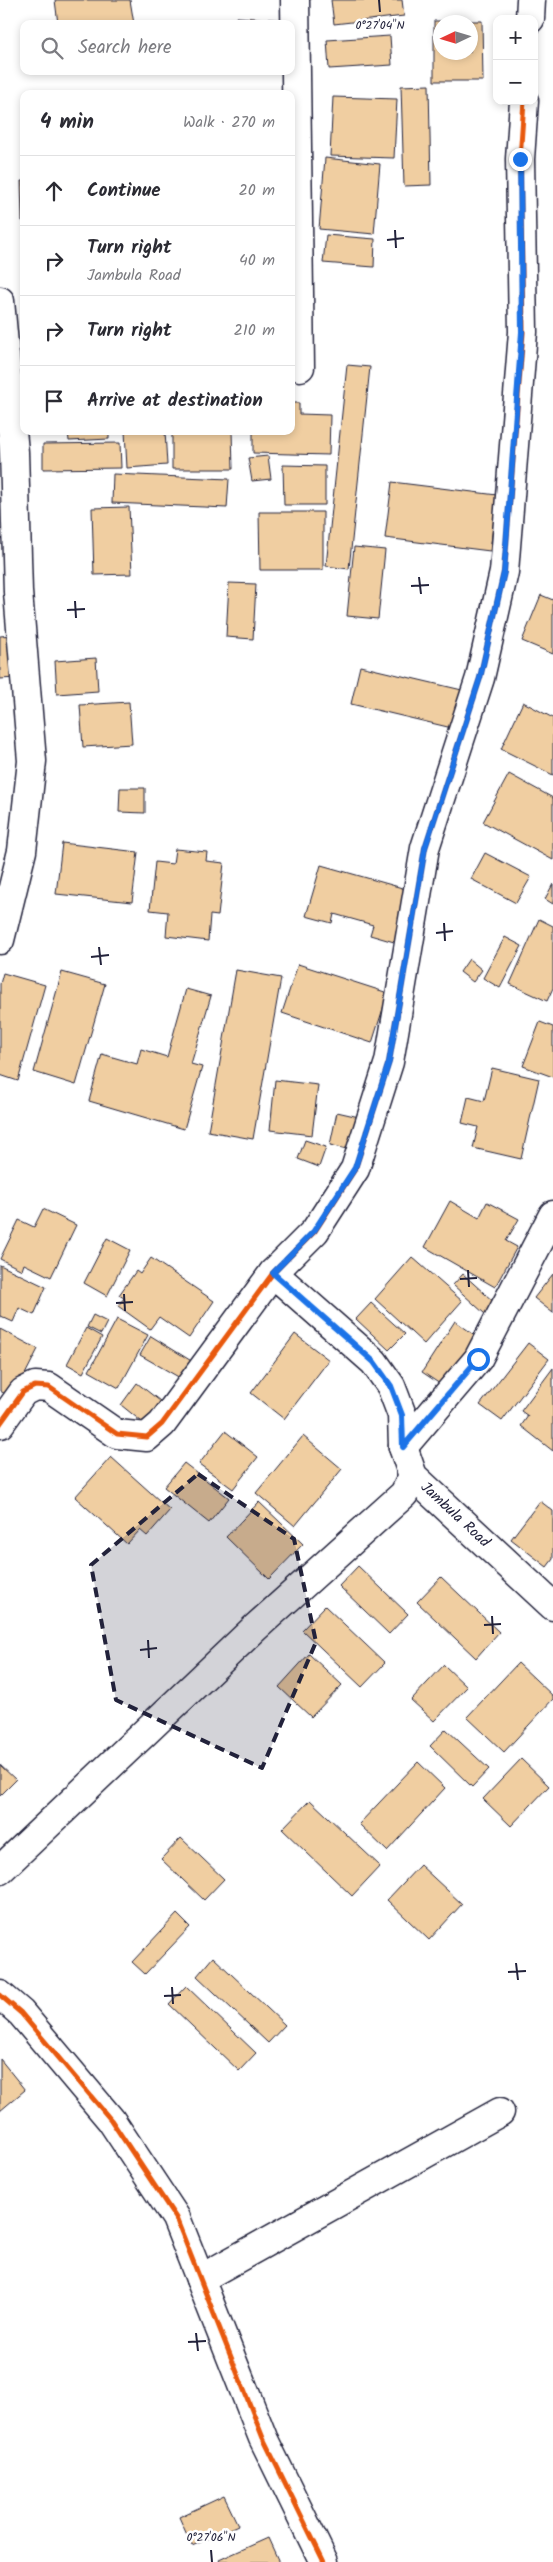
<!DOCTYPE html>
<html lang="en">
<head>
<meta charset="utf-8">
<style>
	body { margin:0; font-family:Kalam,sans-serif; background:#f7f7f7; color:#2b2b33 }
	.controls { position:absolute; right:15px; top:15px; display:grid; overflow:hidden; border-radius:10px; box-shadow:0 2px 8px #0003 }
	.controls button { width:45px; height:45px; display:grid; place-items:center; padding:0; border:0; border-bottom:1px solid #e1e1e2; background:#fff; color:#2b2b33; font:25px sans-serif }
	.compass { position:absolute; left:433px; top:15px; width:45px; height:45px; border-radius:50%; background:#fff; box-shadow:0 2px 8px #0003; rotate:266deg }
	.stop { position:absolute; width:15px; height:15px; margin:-11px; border:4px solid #1a73e8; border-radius:50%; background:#fff }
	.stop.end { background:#1a73e8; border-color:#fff; box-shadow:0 1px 5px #0008 }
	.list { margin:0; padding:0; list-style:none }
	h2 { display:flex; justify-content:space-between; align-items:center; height:65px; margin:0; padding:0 20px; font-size:21px }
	h2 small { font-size:16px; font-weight:400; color:#7c7c81 }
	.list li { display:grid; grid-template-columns:32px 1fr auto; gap:15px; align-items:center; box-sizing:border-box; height:70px; padding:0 20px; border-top:1px solid #e1e1e2 }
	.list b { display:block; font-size:19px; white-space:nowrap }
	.list p { margin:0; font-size:16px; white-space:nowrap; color:#7c7c81 }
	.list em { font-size:16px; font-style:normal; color:#7c7c81 }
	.icon { flex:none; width:28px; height:28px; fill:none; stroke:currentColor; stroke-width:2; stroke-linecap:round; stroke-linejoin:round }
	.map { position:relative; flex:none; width:553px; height:2562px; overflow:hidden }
	.search { position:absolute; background:#fff; box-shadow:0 2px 8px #0003; left:20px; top:20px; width:275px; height:55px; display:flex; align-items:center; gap:12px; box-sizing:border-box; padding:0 18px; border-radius:10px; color:#7c7c81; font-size:19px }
	.panel { position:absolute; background:#fff; box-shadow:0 2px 8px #0003; left:20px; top:90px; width:275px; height:345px; border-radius:10px }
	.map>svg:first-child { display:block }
</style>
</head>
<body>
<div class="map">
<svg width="553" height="2562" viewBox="0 0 553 2562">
	<rect width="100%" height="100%" fill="#fff"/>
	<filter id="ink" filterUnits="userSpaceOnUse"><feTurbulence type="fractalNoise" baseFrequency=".02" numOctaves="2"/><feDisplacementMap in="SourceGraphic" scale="10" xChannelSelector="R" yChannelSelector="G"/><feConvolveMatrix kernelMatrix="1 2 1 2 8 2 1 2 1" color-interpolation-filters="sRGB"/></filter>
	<g filter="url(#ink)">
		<g fill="#f0cea1" stroke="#22223b" fill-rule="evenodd">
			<polygon points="55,0 130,0 134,24 58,24"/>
			<polygon points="331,0 402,0 404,16 334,24"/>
			<polygon points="236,17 287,20 286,24 236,24"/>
			<path d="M434,21H482L483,81H434ZM440,22H470V52H440Z"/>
			<polygon points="390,36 392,65 329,69 327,40"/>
			<polygon points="429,85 431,185 404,186 401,86"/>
			<polygon points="333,97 397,99 394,158 330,156"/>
			<polygon points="325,158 380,164 374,234 319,229"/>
			<polygon points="21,181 24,181 24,221 22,221"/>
			<polygon points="326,235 375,239 374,267 323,263"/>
			<polygon points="347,365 370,367 349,569 326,566"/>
			<polygon points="291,403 299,403 299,414 330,415 329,455 253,453 253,431 291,431"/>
			<polygon points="68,431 109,431 109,439 69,441"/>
			<polygon points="125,431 165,431 167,465 127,468"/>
			<polygon points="172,431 232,431 233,469 172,469"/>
			<polygon points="120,443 121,468 43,469 43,444"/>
			<polygon points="268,456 271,479 252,481 248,458"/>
			<polygon points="283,465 325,466 325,505 284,505"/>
			<polygon points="113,474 229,479 227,508 112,503"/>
			<polygon points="392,482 497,495 490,551 385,538"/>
			<polygon points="129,507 132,574 94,575 92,508"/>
			<polygon points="259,512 323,512 323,570 260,570"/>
			<polygon points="354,547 385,550 378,619 347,616"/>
			<polygon points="229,583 256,584 253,639 226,637"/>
			<polygon points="541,595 553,600 553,654 522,641"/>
			<polygon points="13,635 16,678 0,679 0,636"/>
			<polygon points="96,658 98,691 57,694 55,661"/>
			<polygon points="360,666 462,690 452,728 351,704"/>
			<polygon points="129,702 132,744 83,747 80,705"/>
			<polygon points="523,702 553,718 553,775 501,749"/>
			<polygon points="509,774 553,798 553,860 483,822"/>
			<polygon points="120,788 145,788 145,813 119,812"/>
			<polygon points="62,843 138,852 132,902 56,894"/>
			<polygon points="175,849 207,852 206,861 224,863 218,916 210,915 208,941 166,936 168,912 150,910 155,862 173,864"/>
			<polygon points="485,853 531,877 516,903 471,879"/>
			<polygon points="321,865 413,891 394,942 370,935 373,925 334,914 332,923 306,916"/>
			<polygon points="553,884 553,904 545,899"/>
			<polygon points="539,919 553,926 553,988 547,1001 510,984"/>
			<polygon points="505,937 522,946 500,988 483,978"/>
			<polygon points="469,959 482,970 473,982 460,972"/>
			<polygon points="298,964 388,993 372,1043 282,1013"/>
			<polygon points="236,970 281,978 253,1139 208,1131"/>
			<polygon points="62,972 105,984 76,1085 34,1072"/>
			<polygon points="3,973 45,985 18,1081 0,1075 0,984"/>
			<polygon points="186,989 211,996 191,1064 202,1067 184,1129 89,1101 102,1054 137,1064 141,1049 167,1057"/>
			<polygon points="540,1022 553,1027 553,1077 523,1066"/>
			<polygon points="492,1068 539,1079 521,1159 473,1148 478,1127 462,1123 468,1097 484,1101"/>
			<polygon points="275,1080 318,1085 312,1135 270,1130"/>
			<polygon points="337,1112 359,1117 351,1150 330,1145"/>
			<polygon points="305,1140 326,1147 319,1167 298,1159"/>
			<polygon points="450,1201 479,1218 487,1202 519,1219 506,1241 517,1247 495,1287 425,1247"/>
			<polygon points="43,1209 76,1225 51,1277 24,1264 22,1270 0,1259 19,1220 34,1227"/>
			<polygon points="107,1238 130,1250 107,1296 84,1283"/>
			<polygon points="412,1257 462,1301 424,1344 375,1299"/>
			<polygon points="151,1258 214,1301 189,1338 159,1317 150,1329 118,1306 124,1298 119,1295 136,1271 140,1274"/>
			<polygon points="0,1265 46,1287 34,1315 19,1308 13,1322 0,1316"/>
			<polygon points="463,1274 495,1303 485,1314 453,1285"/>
			<polygon points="553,1274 553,1313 534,1298"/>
			<polygon points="371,1303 405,1334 389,1350 356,1319"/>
			<polygon points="93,1315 107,1322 101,1334 87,1327"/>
			<polygon points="117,1319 148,1335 119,1388 89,1371"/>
			<polygon points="455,1321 476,1336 443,1386 422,1372"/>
			<polygon points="86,1328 102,1337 83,1373 67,1364"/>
			<polygon points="0,1329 38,1349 13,1398 0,1391"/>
			<polygon points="295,1334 329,1360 284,1419 251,1393"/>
			<polygon points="151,1336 193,1362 182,1379 140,1355"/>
			<polygon points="528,1343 549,1359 502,1421 480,1405"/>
			<polygon points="553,1368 553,1451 521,1426 528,1416 521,1411"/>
			<polygon points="137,1383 169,1408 152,1430 121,1405"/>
			<polygon points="225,1431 258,1457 233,1489 199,1464"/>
			<polygon points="303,1436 342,1469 295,1526 256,1493"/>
			<polygon points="111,1457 170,1510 147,1536 140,1530 127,1544 75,1497"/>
			<polygon points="184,1463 229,1498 209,1523 164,1487"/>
			<polygon points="540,1501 553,1511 553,1559 547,1567 511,1539"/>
			<polygon points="259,1502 303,1544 269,1579 226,1537"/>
			<polygon points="358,1566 408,1614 389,1634 339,1586"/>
			<polygon points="441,1577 499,1632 476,1658 417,1602"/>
			<polygon points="325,1606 385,1663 362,1687 302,1630"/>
			<polygon points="309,1654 342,1685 311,1717 279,1687"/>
			<polygon points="518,1663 553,1696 553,1699 504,1752 467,1717"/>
			<polygon points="444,1665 467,1687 434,1721 411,1700"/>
			<polygon points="446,1729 489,1769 472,1787 430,1746"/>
			<polygon points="521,1759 549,1786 511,1826 483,1799"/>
			<polygon points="418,1762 445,1788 387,1851 359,1824"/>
			<polygon points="0,1765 16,1780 0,1796"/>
			<polygon points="310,1800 380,1866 352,1896 282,1829"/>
			<polygon points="181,1838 224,1879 204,1900 161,1859"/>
			<polygon points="420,1865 462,1904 429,1940 387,1900"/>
			<polygon points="177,1914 190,1927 145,1974 132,1962"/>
			<polygon points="213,1957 285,2025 268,2043 197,1976"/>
			<polygon points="186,1986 256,2053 239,2071 169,2004"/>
			<polygon points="0,2059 25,2090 0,2111"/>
			<polygon points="224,2496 238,2525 192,2546 179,2517"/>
			<polygon points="268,2538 279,2562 220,2562 219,2560"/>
		</g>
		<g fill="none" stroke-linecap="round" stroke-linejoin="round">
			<g stroke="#22223b" stroke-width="31">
				<g id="street">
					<polyline points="295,0 300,367"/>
					<polyline points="530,19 531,0"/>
					<polyline points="0,301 14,452 18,592 32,761 22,851 0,940"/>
					<path id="s1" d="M273,1273L374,1362L391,1386L402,1415L403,1447L413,1476L553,1606"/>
					<polyline points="0,1424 23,1392 35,1386 49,1387 117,1434 147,1437 162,1424 273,1273 315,1231 355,1169 389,1062 425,848 480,678 504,572 523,332 520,159 524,101"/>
					<polyline points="403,1447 478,1359 553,1215"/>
					<polyline points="0,1870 255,1628 404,1494 413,1476"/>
					<polyline points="0,1995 21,2013 111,2120 176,2218 263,2438 324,2562"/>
					<polyline points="200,2279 500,2112"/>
				</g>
			</g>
			<use href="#street" stroke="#fff" stroke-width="28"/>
			<g stroke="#fff" stroke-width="8">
				<g id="cycleway">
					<polyline points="0,1424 23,1392 35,1386 49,1387 117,1434 147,1437 162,1424 273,1273 315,1231 355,1169 389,1062 425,848 480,678 504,572 523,332 520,159 524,101"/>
					<polyline points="0,1995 21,2013 111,2120 176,2218 263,2438 324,2562"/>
				</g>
			</g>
			<use href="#cycleway" stroke="#e8590c" stroke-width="5"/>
		</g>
	</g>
	<g fill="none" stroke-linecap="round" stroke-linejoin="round" filter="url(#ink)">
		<polyline stroke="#1a73e8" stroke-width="6" points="478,1359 403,1447 402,1415 391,1386 374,1362 273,1273 314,1231 355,1168 389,1062 425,848 480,678 504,572 522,332 520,159"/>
	</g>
	<path fill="#22223b" fill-opacity="0.2" stroke="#22223b" stroke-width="4" stroke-dasharray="10 6" stroke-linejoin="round" d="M198,1474L294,1539L316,1642L262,1768L116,1700L91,1565Z"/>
	<path fill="none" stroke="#22223b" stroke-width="2" d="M379,0L380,12M395,230L396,248M387,240L404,238M419,577L421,594M411,586L429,585M75,601L76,618M67,610L85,609M444,923L445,941M436,933L453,931M99,947L101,965M91,957L109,955M468,1270L469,1287M460,1279L477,1278M124,1294L125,1311M116,1303L133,1302M492,1616L493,1634M484,1625L501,1624M148,1640L149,1658M140,1650L157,1648M516,1963L518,1980M508,1972L526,1971M172,1987L173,2004M164,1996L181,1995M196,2333L198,2351M188,2342L206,2341M211,2550L212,2562"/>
	<g text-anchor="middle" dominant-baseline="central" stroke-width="5" stroke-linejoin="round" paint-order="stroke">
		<g font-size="15" fill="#22223b" stroke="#fff">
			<text stroke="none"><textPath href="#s1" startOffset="315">Jambula Road</textPath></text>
		</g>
	</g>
	<g font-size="12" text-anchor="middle" fill="#22223b" stroke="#fff" stroke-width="5" stroke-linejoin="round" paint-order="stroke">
		<text x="380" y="29">0°27'04"N</text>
		<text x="211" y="2541">0°27'06"N</text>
	</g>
</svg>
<div class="controls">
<button>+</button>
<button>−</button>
</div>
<svg class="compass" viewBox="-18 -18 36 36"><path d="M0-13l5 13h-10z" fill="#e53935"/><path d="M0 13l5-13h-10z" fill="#7c7c81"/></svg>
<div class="stop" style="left:478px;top:1359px"></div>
<div class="stop end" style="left:520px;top:159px"></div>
<div class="search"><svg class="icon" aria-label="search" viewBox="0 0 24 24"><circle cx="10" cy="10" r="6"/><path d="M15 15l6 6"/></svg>Search here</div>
<section class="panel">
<h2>4 min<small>Walk · 270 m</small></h2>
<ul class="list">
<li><svg class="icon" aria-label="ahead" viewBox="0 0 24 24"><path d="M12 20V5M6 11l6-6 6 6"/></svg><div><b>Continue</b></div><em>20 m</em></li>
<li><svg class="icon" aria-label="right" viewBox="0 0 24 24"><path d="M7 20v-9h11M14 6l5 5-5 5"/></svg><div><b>Turn right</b><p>Jambula Road</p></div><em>40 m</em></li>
<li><svg class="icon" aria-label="right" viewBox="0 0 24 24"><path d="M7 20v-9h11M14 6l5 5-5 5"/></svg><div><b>Turn right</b></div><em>210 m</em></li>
<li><svg class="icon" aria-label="arrive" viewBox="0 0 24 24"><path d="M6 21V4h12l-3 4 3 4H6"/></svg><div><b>Arrive at destination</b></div></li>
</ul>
</section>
</div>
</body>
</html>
